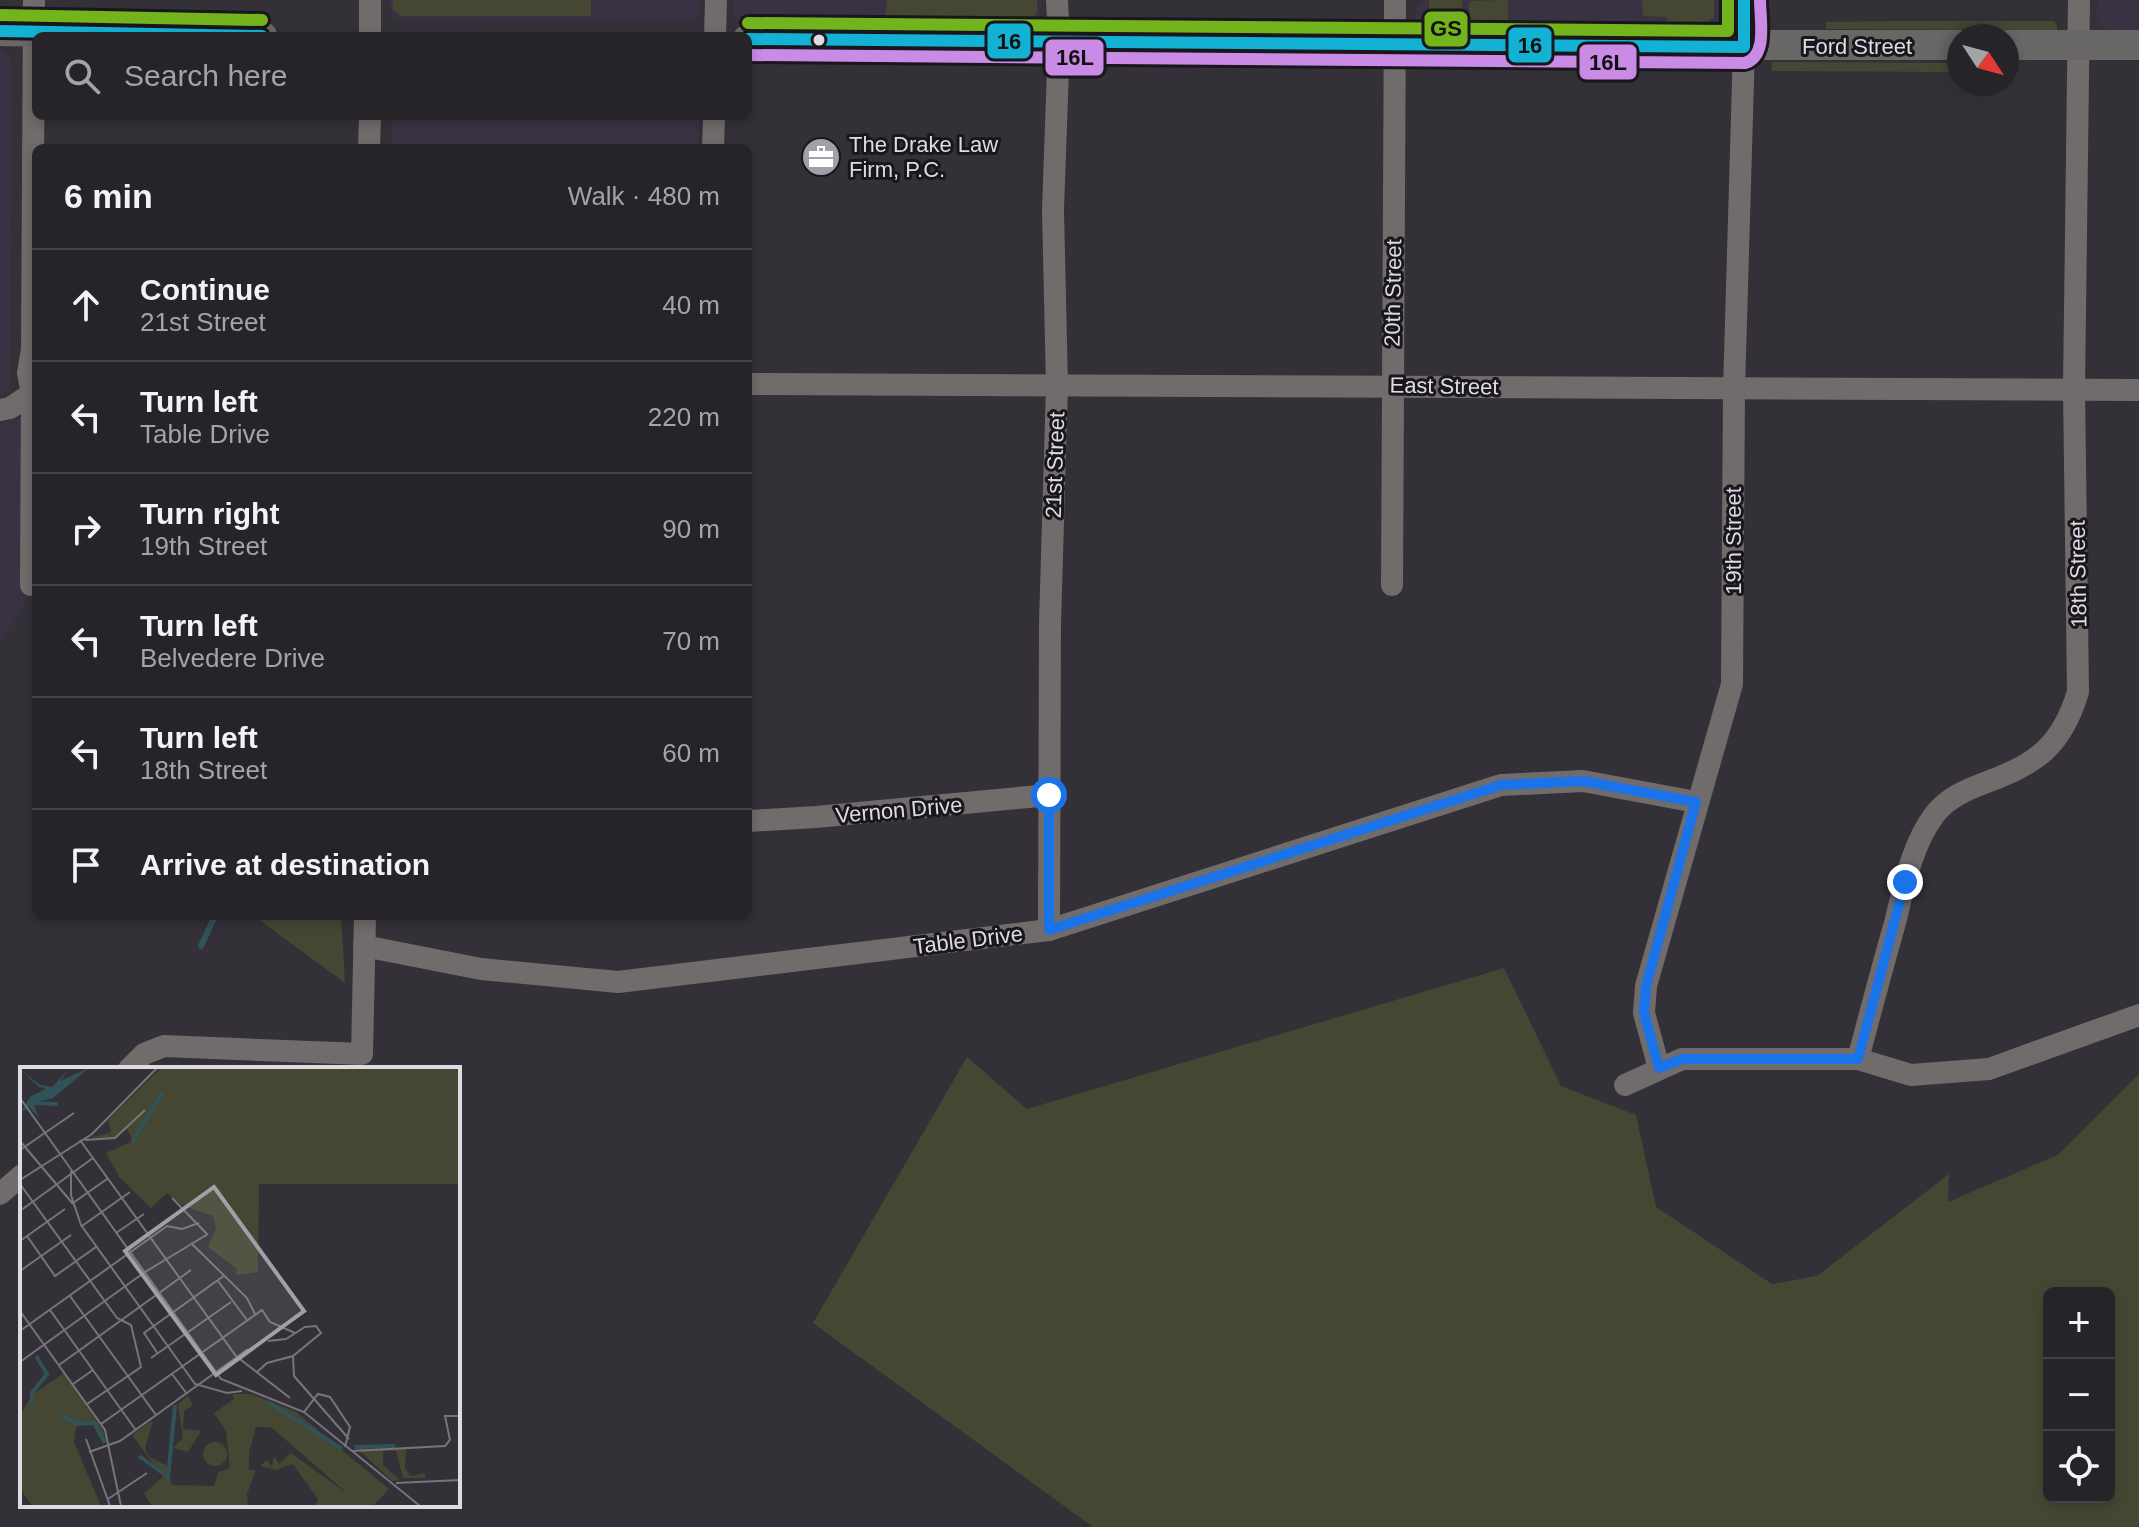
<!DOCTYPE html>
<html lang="en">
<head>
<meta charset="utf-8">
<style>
	body { margin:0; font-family:Helvetica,sans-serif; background:#323035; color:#f1f3f6 }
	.controls { position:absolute; right:24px; bottom:24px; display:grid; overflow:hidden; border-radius:12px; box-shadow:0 4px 12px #0003 }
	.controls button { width:72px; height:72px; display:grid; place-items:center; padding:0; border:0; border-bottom:2px solid #424146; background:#262429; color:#f1f3f6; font:40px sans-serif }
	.compass { position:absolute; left:1947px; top:24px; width:72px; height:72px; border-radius:50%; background:#262429; box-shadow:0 4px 12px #0003; rotate:126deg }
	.stop { position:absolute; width:24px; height:24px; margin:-18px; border:6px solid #1a73e8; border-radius:50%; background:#fff }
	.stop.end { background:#1a73e8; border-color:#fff; box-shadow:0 2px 8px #0008 }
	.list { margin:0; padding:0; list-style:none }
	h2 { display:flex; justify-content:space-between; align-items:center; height:104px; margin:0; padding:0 32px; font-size:34px }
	h2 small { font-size:26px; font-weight:400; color:#a4a4a8 }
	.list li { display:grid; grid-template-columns:52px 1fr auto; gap:24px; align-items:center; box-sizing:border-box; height:112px; padding:0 32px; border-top:2px solid #424146 }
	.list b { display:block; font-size:30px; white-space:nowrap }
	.list p { margin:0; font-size:26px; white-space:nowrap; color:#a4a4a8 }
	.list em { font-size:26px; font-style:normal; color:#a4a4a8 }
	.icon { flex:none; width:44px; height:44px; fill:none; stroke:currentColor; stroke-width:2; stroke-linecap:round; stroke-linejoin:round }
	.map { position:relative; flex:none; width:2139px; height:1527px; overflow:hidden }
	.search { position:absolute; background:#262429; box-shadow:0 4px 12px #0003; left:32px; top:32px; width:720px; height:88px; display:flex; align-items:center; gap:20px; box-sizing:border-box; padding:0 28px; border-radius:12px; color:#a4a4a8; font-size:30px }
	.panel { position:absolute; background:#262429; box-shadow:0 4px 12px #0003; left:32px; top:144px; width:720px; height:776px; border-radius:12px }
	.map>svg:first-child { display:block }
</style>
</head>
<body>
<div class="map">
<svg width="2139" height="1527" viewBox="0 0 2139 1527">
	<rect width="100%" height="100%" fill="#333037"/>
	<g fill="#393243">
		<polygon points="390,0 700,0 700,15 697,19 687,21 399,19 391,15"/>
		<polygon points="734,0 1041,0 1040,12 1037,21 1031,23 747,22 735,19"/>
		<polygon points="1424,0 1718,0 1718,18 1716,25 1708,29 1425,27 1419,25 1416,19 1416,8"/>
		<polygon points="2099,0 2139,0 2139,33 2114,32 2103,27 2096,16"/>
		<polygon points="0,48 11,56 12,90 10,385 7,392 0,396"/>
		<rect x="391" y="116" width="308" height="32"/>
		<polygon points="36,412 36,588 0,641 0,424"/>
	</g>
	<g fill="#464733" fill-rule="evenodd">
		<polygon points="393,0 591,0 591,16 402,16 392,9"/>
		<polygon points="887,0 1037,0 1037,12 1031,20 885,19"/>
		<rect x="1429" y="0" width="33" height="21"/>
		<polygon points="1508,0 1508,21 1469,22 1469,1"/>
		<polygon points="1642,0 1714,0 1714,17 1705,24 1668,24 1667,17 1643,16"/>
		<polygon points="1894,21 2054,21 2057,25 2057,30 1826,29 1826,22"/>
		<polygon points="1771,62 1959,63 1959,72 1772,71"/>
		<polygon points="254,916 341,916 345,983"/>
		<path d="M1504,968L1561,1086L1636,1115L1656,1207L1772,1284L1817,1276L1949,1174L1948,1202L2058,1155L2139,1074V1527H1093L813,1323L967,1057L1027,1109ZM2049,1293H2109V1497H2049Z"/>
	</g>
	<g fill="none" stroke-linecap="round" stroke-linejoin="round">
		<polyline stroke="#305359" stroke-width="6" points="201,946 215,916"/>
		<g stroke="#6f6c6b" stroke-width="22">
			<polyline points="370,36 370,0"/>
			<polyline points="715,36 716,0"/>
			<polyline points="369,148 370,116"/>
			<polyline points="713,148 714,116"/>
			<polyline points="748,384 2139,390"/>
			<polyline points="0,410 10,408 36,391"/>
			<polyline points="31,585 32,393 28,373 32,349 34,0"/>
			<polyline points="1392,585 1395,0"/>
			<polyline points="748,821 816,817 1049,795"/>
			<polyline points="1049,930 1050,623 1057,386 1053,210 1059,41 1057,0"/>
			<polyline points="364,946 481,969 618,982 1049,930 1501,785 1583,781 1696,802"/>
			<path d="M1858,1059C1870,1014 1882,968 1895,923C1904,886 1912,844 1935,814C1947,798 1968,789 1987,782C2037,764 2062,745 2078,692L2074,388L2079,0"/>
			<polyline points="1659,1068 1644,1013 1646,986 1732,684 1734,390 1744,47"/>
			<polyline points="129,1069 144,1054 164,1046 362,1054 365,916"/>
			<polyline points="1625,1085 1682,1059 1858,1059 1911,1075 1989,1069 2139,1015"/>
			<polyline points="0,1194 22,1175"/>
		</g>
		<g stroke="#696666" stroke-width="30">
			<polyline points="0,31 262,36"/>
			<polyline points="748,39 1378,45 1959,45"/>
			<polyline points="2007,45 2139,45"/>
			<polyline points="1744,47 1744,0"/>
		</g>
		<g stroke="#19161c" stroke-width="18">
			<g id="bus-1">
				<polyline points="0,31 262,36"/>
				<polyline points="748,39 1744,47 1744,0"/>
			</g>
		</g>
		<g stroke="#19161c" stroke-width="18">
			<path id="bus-2" d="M748,55L1745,63C1768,56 1760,20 1760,0"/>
		</g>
		<g stroke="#19161c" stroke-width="18">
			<g id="bus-3">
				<polyline points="0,15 262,20"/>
				<polyline points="748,23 1728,31 1728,0"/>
			</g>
		</g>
		<use href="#bus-1" stroke="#13b2d5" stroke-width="12"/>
		<use href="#bus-2" stroke="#ca8be6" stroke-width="12"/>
		<use href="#bus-3" stroke="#73b41d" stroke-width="12"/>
	</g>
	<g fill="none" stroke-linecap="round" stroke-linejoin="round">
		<polyline stroke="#1a73e8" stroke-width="10" points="1049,795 1049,930 1501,785 1583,781 1696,802 1646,986 1644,1013 1659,1068 1682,1059 1858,1059 1905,882"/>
	</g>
	<defs>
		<g id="office-disc" transform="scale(2)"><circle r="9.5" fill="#a29fa7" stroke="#19161c"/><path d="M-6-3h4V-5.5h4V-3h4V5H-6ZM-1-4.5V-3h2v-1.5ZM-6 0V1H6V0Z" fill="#fff"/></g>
	</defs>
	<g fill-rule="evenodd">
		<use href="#office-disc" x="821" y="157"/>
	</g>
	<circle fill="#dedbe3" stroke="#19161c" stroke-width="3" cx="819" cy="40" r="7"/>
	<g text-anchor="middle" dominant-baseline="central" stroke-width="6" stroke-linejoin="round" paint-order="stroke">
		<g font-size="22" fill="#dedbe3" stroke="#19161c">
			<text x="1857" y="46">Ford Street</text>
			<text transform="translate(1393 293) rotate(-89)">20th Street</text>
			<text transform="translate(1444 386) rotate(1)">East Street</text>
			<text transform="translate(1055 465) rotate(-88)">21st Street</text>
			<text transform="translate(1733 541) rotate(-90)">19th Street</text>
			<text transform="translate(2078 574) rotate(-91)">18th Street</text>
			<text transform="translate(899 810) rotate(-5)">Vernon Drive</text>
			<text transform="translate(968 940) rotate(-7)">Table Drive</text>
		</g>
		<g font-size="22" fill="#dedbe3" stroke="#19161c" text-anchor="start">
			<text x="849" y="144">The Drake Law<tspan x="849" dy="25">Firm, P.C.</tspan></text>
		</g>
	</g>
	<g transform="translate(20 1067)">
		<rect width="440" height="440" fill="#333037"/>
		<path d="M141,1H440V117H239L238,205L216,208L217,202L188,180L196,161L193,149L161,138L147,126L131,141L100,111L86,86L113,74L107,62L93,71H70L91,65L88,53ZM44,306L84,365V369L74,355L56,359L54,375L81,439H12L0,421V348L13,327ZM212,327H231L276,345L369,422L353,439H295L298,432L273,397L255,403L240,399L247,393L252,399L254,389L259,397L271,386L328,427L251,360H236L229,385V403H236L227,427L228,439H132L124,426L143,410L112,368L133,353L125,381L129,390L146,398L152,418L194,419L198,406L210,400L206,364L194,346L214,332ZM168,329L173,338L164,344L163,362L181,364L168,385L153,381L163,371L158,337ZM183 387a12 12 0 1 1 24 0a12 12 0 1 1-24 0ZM338,382H386L385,402L391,409L405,406V411H383L376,384H363V398L380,413L372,414Z" fill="#464733"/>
		<path d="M50,1L40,14L69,1L33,31L13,36L20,52L9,40L0,46L11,29L26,22L19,20L0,2L20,18L32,20Z" fill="#305359"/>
		<path fill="none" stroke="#305359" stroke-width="4" d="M10,36L38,37M112,75L143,25M248,335L322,382M11,336L12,326L27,307L16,289M41,348L57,357L74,356L85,376M334,380L375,379M119,389L144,407M148,412L155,338"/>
		<path fill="none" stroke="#77747c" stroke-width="2" d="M0,31L201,312L284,345L400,439M60,73L216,289L270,331M65,73L95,71L125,43M0,74L53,137M0,83L54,46M51,104V128L61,158L175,317L207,326L222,324M0,113L72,67L137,1M0,117L97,251L111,258L121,300L67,337M152,131L187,167M53,136L87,112M0,144L73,91M62,159L110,125M96,166L124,147M7,169L35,209L76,180M0,174L45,142M171,176L227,231L235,247M0,204L51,168M125,205L188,167M198,214L227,253M50,229L136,348M30,243L115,362M0,244L85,363L101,439M0,264L147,159L162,162L179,156M138,287L124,266L205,208M273,289L274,309L329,372M131,291L211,235M0,295L125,205M39,298L171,203M237,305L247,296L273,289L301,266L296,259L285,260L266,272L248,274M152,307L167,327M53,317L73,303M284,345L298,327L310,330L330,360L325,380M81,357L242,243L250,255L275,266M66,372L90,439M332,384L425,379L430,373L425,349H440M69,385L100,374L228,282M376,416L440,413M88,432L127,406"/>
		<path fill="#a29fa7" fill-opacity="0.15" stroke="#a29fa7" stroke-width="4" d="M194,120L284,244L196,308L105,184Z"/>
		<rect width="440" height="440" fill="none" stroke="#dedbe3" stroke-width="4"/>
	</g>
	<g stroke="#19161c" stroke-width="3">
		<rect x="1423" y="10" width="46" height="38" rx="8" fill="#73b41d"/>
		<rect x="986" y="22" width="46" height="38" rx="8" fill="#13b2d5"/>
		<rect x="1507" y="26" width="46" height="38" rx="8" fill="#13b2d5"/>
		<rect x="1044" y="38" width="61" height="39" rx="8" fill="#ca8be6"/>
		<rect x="1578" y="43" width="60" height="38" rx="8" fill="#ca8be6"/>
	</g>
	<g font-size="22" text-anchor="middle" font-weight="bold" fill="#111">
		<text x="1446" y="36">GS</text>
		<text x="1009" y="49">16</text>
		<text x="1530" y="53">16</text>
		<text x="1075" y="65">16L</text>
		<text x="1608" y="70">16L</text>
	</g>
</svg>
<div class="controls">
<button>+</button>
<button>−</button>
<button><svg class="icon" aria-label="locate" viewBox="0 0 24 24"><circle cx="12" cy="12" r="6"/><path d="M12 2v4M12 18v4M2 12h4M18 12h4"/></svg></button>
</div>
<svg class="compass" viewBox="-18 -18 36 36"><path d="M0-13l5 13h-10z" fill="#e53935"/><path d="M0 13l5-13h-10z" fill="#a4a4a8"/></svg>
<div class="stop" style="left:1049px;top:795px"></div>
<div class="stop end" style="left:1905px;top:882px"></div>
<div class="search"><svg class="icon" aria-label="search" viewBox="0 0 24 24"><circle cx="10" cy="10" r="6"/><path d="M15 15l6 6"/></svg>Search here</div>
<section class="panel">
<h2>6 min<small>Walk · 480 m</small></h2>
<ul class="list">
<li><svg class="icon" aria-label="ahead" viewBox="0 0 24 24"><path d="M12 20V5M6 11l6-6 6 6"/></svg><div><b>Continue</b><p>21st Street</p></div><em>40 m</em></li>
<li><svg class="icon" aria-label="left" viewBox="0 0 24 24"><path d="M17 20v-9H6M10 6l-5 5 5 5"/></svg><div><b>Turn left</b><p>Table Drive</p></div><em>220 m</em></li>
<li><svg class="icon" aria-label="right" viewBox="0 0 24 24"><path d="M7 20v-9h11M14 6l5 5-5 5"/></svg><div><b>Turn right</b><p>19th Street</p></div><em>90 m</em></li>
<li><svg class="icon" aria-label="left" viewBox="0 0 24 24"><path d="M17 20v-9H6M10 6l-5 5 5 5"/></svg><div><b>Turn left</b><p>Belvedere Drive</p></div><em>70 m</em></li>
<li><svg class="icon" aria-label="left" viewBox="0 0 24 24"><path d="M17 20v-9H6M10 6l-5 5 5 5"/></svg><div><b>Turn left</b><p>18th Street</p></div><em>60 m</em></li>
<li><svg class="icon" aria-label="arrive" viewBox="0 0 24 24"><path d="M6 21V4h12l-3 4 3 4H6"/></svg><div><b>Arrive at destination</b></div></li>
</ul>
</section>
</div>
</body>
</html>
